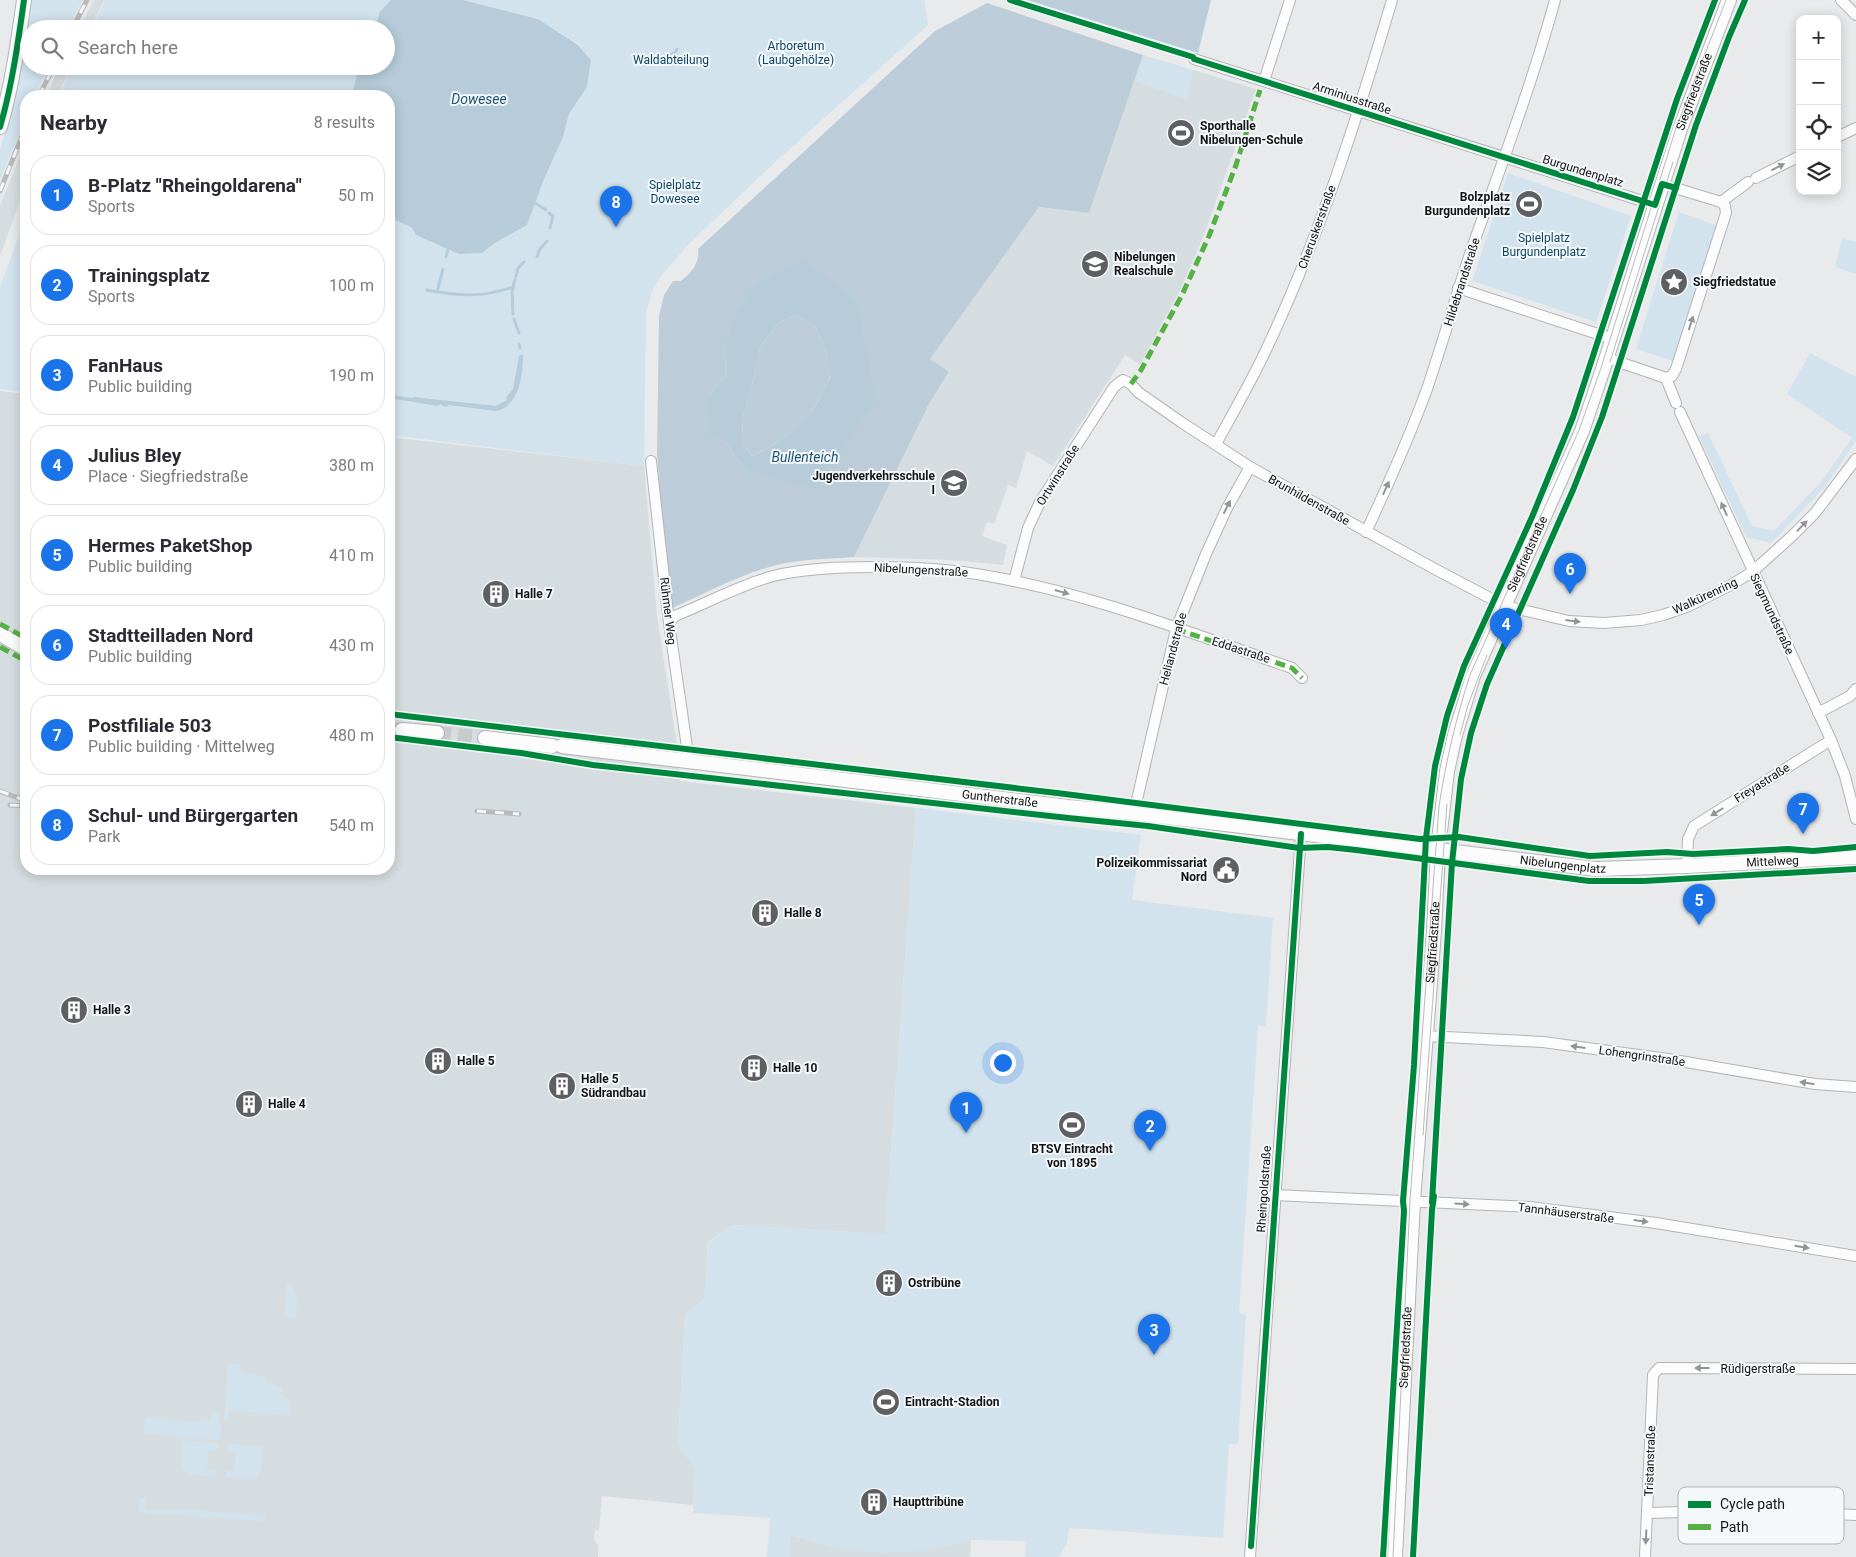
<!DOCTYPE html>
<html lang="en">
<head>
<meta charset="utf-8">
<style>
	body { margin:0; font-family:Roboto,sans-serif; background:#f7f7f7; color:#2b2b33 }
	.controls { position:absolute; right:15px; top:15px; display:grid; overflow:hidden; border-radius:10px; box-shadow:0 2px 12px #0003 }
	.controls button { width:45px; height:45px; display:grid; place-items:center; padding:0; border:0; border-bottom:1px solid #e1e1e2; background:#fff; color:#2b2b33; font:25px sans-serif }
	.you { position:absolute; left:1002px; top:1062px; width:18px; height:18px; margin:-12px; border:4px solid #fff; border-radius:50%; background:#1a73e8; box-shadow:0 0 0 8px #1a73e833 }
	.badge { display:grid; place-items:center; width:32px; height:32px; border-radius:50%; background:#1a73e8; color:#fff; font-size:16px; font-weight:700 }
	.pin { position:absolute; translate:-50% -41px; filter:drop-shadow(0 1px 2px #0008) }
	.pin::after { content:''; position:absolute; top:26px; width:18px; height:15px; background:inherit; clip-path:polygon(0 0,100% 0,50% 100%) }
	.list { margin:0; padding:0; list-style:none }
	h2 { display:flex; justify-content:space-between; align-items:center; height:65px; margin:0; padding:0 20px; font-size:21px }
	h2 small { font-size:16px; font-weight:400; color:#7c7c81 }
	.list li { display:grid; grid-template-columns:32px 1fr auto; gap:15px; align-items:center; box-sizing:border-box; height:80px; margin:0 10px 10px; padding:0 10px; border:1px solid #e1e1e2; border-radius:20px }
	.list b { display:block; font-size:19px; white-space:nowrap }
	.list p { margin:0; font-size:16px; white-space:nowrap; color:#7c7c81 }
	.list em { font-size:16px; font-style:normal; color:#7c7c81 }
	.icon { flex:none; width:28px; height:28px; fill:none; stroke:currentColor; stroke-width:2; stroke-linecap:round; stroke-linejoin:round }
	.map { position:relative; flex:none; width:1856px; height:1557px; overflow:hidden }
	.search { position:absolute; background:#fff; box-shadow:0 2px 12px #0003; left:20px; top:20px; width:375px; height:55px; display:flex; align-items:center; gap:12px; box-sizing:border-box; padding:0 18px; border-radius:28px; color:#7c7c81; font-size:19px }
	.panel { position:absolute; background:#fff; box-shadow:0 2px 12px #0003; left:20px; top:90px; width:375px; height:785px; border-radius:20px }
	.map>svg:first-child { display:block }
</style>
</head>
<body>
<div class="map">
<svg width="1856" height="1557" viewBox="0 0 1856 1557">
	<rect width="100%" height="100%" fill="#e8eaec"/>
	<g fill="#d6dde1">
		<polygon points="94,0 104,0 90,29 79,29"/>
		<polygon points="1143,55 1256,89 1204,235 1179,292 1140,365 1125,355 1053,466 1027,451 1016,488 1008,485 994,524 987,522 982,536 1007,545 1003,565 951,560 854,557 929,404 949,373 930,359 1039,207 1089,213"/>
		<polygon points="60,66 72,66 57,96 46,96"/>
		<polygon points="26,141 26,184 0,256 0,206"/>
		<polygon points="0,391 26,394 26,869 389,869 389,437 644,466 657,616 676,739 680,781 916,808 885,1234 733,1225 708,1242 704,1299 685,1315 678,1444 695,1468 693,1505 602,1496 599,1530 595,1530 594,1539 598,1545 598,1557 0,1557"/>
		<polygon points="791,1535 836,1548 923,1551 971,1540 970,1557 789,1557"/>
	</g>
	<g fill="#d2e3ee">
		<polygon points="30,0 83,0 68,29 29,29 29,66 49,66 35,96 26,96 26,117 0,180 0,150 11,110"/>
		<polygon points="105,0 391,0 380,11 375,29 91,29"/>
		<polygon points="463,0 924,0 928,25 773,164 689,244 660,277 652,291 646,315 644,466 389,435 389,220 396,220 412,228 482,253 495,243 527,225 544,179 563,137 569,114 587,87 591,60 578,44 538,19"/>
		<polygon points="1143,55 1193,70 1187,99 1134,81"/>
		<polygon points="73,66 360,66 351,96 59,96"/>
		<polygon points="1508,173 1631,216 1596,322 1472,281"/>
		<polygon points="1679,212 1718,226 1675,362 1636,349"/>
		<polygon points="26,216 26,392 0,389 0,287"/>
		<polygon points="1842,239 1856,241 1856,274 1835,267"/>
		<polygon points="1810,353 1856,377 1856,441 1823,489 1771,543 1746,537 1699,436 1708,433 1752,526 1774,531 1821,482 1852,438 1787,394"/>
		<polygon points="916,808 1141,835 1132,900 1273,918 1266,1026 1258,1026 1239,1313 1246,1314 1238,1444 1229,1444 1223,1538 1069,1528 1067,1543 1059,1557 1025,1557 1026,1541 971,1540 923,1551 881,1553 836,1548 791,1535 789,1557 767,1557 770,1518 693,1513 695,1468 678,1445 685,1315 704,1299 708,1243 732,1225 885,1234"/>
		<path d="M287,1284C301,1288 296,1305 296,1317L284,1316Z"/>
		<polygon points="228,1364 241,1365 240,1371 266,1378 266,1382 279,1386 283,1391 280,1392 281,1395 290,1399 289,1404 292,1415 229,1411 228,1420 224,1419"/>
		<polygon points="211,1413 219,1414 219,1423 221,1423 220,1438 218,1440 144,1434 145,1418 201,1422 201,1419 210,1419"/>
		<path d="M183,1441L218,1444L217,1450H208L207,1469L216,1470V1476C179,1474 181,1479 183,1441Z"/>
		<path d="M228,1444L262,1447C261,1457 263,1473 255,1479L226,1477V1471H235L236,1451H227Z"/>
		<polygon points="140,1498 146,1498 145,1509 170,1511 171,1509 265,1516 265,1521 139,1512"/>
	</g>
	<g fill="#bccdd9" fill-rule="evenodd">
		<polygon points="1027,0 1211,0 1198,53"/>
		<path d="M987,3L1143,55L1089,213L1039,207L930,359L949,372L929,404L854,557C828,559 802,559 777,565C740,574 705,594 670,609L657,455L659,316L664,295L673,281H681C691,273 700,263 698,249L935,31ZM804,260L876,399L745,470L724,440L708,398L727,374L725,345Z"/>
		<path d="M796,316L815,326L825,348L831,375C825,388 819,401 811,413C797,433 774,445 752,456L743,444L742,419L749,398L761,345L779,322Z"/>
	</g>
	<g fill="#b6ccda" fill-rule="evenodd">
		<polygon points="391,0 463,0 538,19 578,45 591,60 587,87 569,114 563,137 544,179 527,225 495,243 482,253 459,254 416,235 412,228 396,220 389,220 389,96 351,96 360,66 386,66 386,29 375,29 380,11"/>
		<path d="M804,259L857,301L876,399L818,489L745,470L724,440L710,436L708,398L727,374L725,345L736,314L756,284ZM796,316L815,326L825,348L831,376C824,388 819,403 810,414C795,433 774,446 752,456L743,444L742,419L749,398L761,345L779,322Z"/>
		<path d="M523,354C523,374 520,406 496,411L448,405L447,407L442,406L441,404L438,406L389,398V395L413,398V397L496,406L507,400L506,398L513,389L519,356Z"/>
	</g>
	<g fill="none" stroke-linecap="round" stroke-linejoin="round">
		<g stroke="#b6ccda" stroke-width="3">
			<polyline points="364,24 382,29"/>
			<polyline points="645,65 649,61 675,53 677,49"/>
			<polyline points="312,72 334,73"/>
			<polyline points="535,203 546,210"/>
			<polyline points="549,213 553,216 550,228"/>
			<polyline points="446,257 448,249"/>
			<polyline points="537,257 540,249 547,241"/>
			<polyline points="516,276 518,268 524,262"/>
			<path d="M427,290C459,296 482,298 513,287"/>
			<polyline points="437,292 443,269"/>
			<polyline points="513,314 512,292 515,279"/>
			<polyline points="514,319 519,333"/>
			<polyline points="519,344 520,348"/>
		</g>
		<g stroke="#c8cacc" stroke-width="14" stroke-dasharray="14 7" stroke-linecap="butt">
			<polyline points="389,728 402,730"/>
			<polyline points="437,733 485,738"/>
		</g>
		<g stroke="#b3b4b6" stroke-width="12">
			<g id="street">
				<polyline points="1841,0 1856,15"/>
				<polyline points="1194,59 1655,205"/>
				<polyline points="1264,81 1290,0"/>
				<polyline points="1837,137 1856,128"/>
				<polyline points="1756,178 1800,156"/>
				<polyline points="1721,202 1748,182"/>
				<polyline points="1458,288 1613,339"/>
				<polyline points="1607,358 1666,378 1672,376 1676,369 1726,213 1725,206 1721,202 1662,184"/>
				<polyline points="1666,378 1676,403"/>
				<polyline points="1680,412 1831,740 1845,776 1856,819"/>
				<path d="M1216,444C1233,413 1251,382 1266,350C1319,238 1357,119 1392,0"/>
				<polyline points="651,461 669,623 687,747 688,761"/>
				<path d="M1366,532C1388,485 1409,438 1427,389C1443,342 1456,295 1472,248C1501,166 1532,84 1555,0"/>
				<polyline points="1014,581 1028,528 1040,502 1114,387 1123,380 1131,384 1138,392 1181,422 1250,467 1433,568 1505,606 1569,621 1604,623 1641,620 1663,615 1689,606 1731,585 1752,572 1791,537 1815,513 1856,459"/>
				<path d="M669,623L675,616C707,603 740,585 773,576C806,568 841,567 875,567C913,567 951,569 988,576C1092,594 1193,634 1292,668L1302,678"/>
				<polyline points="1818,713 1850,696 1856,689"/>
				<polyline points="1134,813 1176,629 1206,554 1227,508 1250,467"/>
				<polyline points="1687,866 1688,839 1694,826 1831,740"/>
				<polyline points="1426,1036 1543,1042 1668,1059 1815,1084 1856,1087"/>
				<polyline points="1274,1195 1530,1207 1656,1223 1856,1256"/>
				<polyline points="1648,1513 1749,1510 1856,1515"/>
				<polyline points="1250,1557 1301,834"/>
				<polyline points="1645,1557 1653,1375 1659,1368 1856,1369"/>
			</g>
		</g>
		<g stroke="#b3b4b6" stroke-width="16">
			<g id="secondary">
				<path d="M0,127C12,86 18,43 24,0"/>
				<polyline points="0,634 26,649"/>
				<polyline points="402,730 437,733"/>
				<polyline points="485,738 552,746"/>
				<path id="s1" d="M562,746L1069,807L1134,813L1596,869L1687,866L1856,857"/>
				<path id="s2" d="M1395,1557L1413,1201L1434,931L1438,849L1447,771L1455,735L1473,676L1582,431L1603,369L1680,129L1729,0"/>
			</g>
		</g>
		<use href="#street" stroke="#fcfcfc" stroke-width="10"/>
		<use href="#secondary" stroke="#fcfcfc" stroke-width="14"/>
		<g stroke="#bababb" stroke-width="1">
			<polyline points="1610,362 1673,162"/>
			<polyline points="1460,735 1468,705 1487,655"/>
			<polyline points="1423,1135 1447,804"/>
			<path d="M1393,1557L1410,1201L1439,806C1446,761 1456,718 1470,675L1579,430L1601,368L1676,128L1726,0"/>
		</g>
		<g stroke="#bababb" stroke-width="5">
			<g id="rail">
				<polyline points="72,29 87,0"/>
				<polyline points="39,96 54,66"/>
				<polyline points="0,191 26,126"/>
				<polyline points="0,791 26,801"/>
				<polyline points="10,805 26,806"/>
				<polyline points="477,811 519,814"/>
			</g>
		</g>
		<use href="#rail" stroke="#f4f8fa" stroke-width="3" stroke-dasharray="9" stroke-linecap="butt"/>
		<g stroke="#55b144" stroke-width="5" stroke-dasharray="10 5" stroke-linecap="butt">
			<polyline points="1131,384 1141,370 1182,295 1209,236 1236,165 1260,90"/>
			<polyline points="0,624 26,638"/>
			<polyline points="1176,629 1292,668 1302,678"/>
			<polyline points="0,647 26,661"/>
		</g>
		<g stroke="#f4f8fa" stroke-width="9">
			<g id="cycleway">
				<polyline points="1010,0 1193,57 1194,59 1655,205 1662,184 1676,188"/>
				<path d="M0,127C12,86 18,43 24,0"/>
				<polyline points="389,714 1057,793 1420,839 1459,837 1590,856 1667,852 1693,854 1788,849 1813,851 1856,847"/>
				<polyline points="389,737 521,753 593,765 1068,818 1148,826 1299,848 1328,847 1356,850 1589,881 1644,881 1856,869"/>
				<polyline points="1432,1202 1452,863 1461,779 1471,733 1487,684 1573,490 1602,417 1696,125 1729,37 1745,0"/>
				<polyline points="1251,1546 1301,834"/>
				<polyline points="1383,1557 1404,1211 1403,1201 1414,1065 1426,838 1435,766 1447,716 1464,666 1532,517 1573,417 1677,99 1715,0"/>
				<polyline points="1413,1557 1432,1210 1434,1196"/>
			</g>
		</g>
		<use href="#cycleway" stroke="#00873e" stroke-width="6"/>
	</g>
	<defs><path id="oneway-solid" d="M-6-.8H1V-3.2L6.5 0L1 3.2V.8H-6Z" transform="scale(1.25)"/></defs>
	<g fill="#939494">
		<use href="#oneway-solid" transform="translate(1778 167) rotate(-27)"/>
		<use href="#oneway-solid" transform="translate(1691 323) rotate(-72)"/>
		<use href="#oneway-solid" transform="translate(1386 488) rotate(-66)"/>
		<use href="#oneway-solid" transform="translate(1227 507) rotate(-63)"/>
		<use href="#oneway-solid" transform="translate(1724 509) rotate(-114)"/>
		<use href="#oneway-solid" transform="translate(1802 526) rotate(-46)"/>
		<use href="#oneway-solid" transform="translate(1062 592) rotate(16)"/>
		<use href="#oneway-solid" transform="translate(1573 621) rotate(7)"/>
		<use href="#oneway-solid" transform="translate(1717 812) rotate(148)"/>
		<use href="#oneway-solid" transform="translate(1578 1047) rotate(-172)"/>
		<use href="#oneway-solid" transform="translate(1807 1083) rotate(-171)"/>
		<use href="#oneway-solid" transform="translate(1462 1204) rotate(3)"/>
		<use href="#oneway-solid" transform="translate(1641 1221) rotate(7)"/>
		<use href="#oneway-solid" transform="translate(1802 1247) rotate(9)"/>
		<use href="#oneway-solid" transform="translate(1702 1368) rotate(-180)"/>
		<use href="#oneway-solid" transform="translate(1646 1537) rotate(93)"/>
	</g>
	<defs>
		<g id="stadium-disc" transform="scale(1.4375)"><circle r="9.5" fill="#5e5f60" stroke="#f4f8fa"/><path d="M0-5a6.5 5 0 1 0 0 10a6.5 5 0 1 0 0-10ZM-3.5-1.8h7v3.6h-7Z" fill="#fff"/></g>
		<g id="school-disc" transform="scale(1.4375)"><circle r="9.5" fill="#5e5f60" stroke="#f4f8fa"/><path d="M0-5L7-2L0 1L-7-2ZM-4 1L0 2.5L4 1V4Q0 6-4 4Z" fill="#fff"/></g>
		<g id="sight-disc" transform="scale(1.4375)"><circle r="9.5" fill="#5e5f60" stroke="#f4f8fa"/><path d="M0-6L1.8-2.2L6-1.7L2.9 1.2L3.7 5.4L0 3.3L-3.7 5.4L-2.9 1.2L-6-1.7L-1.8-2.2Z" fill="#fff"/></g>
		<g id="building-disc" transform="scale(1.4375)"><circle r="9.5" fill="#5e5f60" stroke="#f4f8fa"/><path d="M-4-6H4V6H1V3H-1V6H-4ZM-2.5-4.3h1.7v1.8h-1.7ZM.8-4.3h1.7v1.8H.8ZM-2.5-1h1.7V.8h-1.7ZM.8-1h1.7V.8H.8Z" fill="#fff"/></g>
		<g id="civic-disc" transform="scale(1.4375)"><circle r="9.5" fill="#5e5f60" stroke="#f4f8fa"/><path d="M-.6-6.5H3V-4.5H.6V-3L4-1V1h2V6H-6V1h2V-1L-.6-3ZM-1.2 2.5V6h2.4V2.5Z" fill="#fff"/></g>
	</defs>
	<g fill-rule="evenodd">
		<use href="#stadium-disc" x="1181" y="133"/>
		<use href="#stadium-disc" x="1529" y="204"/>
		<use href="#school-disc" x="1095" y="264"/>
		<use href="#sight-disc" x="1674" y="282"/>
		<use href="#school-disc" x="954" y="483"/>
		<use href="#building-disc" x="496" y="594"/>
		<use href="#civic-disc" x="1226" y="870"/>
		<use href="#building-disc" x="765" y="913"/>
		<use href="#building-disc" x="74" y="1010"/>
		<use href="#building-disc" x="438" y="1061"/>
		<use href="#building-disc" x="754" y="1068"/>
		<use href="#building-disc" x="562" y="1086"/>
		<use href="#building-disc" x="249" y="1104"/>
		<use href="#stadium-disc" x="1072" y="1125"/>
		<use href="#building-disc" x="889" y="1283"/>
		<use href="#stadium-disc" x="886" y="1402"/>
		<use href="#building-disc" x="874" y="1502"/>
	</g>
	<g text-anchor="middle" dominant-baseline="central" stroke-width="4" stroke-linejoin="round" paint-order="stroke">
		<g font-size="12" fill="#0e4763" stroke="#f4f8fa">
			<text x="796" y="46">Arboretum<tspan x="796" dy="14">(Laubgehölze)</tspan></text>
			<text x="671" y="60">Waldabteilung</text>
			<text x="675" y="185">Spielplatz<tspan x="675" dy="14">Dowesee</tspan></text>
			<text x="1544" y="238">Spielplatz<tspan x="1544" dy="14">Burgundenplatz</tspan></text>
		</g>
		<g font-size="12" fill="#131415" stroke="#f4f8fa">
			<text stroke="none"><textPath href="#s2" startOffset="1512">Siegfriedstraße</textPath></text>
			<text transform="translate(1352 98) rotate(18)">Arminiusstraße</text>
			<text transform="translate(1583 171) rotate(17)">Burgundenplatz</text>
			<text transform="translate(1317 227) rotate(-70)">Cheruskerstraße</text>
			<text transform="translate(1462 282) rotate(-72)">Hildebrandstraße</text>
			<text transform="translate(1058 475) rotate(-58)">Ortwinstraße</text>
			<text transform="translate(1309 500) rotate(29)">Brunhildenstraße</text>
			<text stroke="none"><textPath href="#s2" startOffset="1020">Siegfriedstraße</textPath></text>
			<text transform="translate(921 570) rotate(3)">Nibelungenstraße</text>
			<text transform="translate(1705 596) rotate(-25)">Walkürenring</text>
			<text transform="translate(668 611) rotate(83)">Rühmer Weg</text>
			<text transform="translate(1772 614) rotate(65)">Siegmundstraße</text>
			<text transform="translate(1173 649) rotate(-75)">Heliandstraße</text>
			<text transform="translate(1241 650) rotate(18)">Eddastraße</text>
			<text transform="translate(1762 783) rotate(-32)">Freyastraße</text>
			<text stroke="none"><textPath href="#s1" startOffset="441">Guntherstraße</textPath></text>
			<text stroke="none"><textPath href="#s1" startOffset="1218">Mittelweg</textPath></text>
			<text stroke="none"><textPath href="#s1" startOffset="1008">Nibelungenplatz</textPath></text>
			<text stroke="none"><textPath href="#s2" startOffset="616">Siegfriedstraße</textPath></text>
			<text transform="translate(1642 1056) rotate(8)">Lohengrinstraße</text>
			<text transform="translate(1264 1189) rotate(-86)">Rheingoldstraße</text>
			<text transform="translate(1566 1213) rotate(7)">Tannhäuserstraße</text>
			<text stroke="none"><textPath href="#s2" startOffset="210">Siegfriedstraße</textPath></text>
			<text x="1758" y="1369">Rüdigerstraße</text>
			<text transform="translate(1650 1461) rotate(-88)">Tristanstraße</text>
		</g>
		<g font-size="12" font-weight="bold" fill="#131415" stroke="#f4f8fa" text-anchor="start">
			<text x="1200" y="126">Sporthalle<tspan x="1200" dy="14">Nibelungen-Schule</tspan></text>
			<text x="1510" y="197" text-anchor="end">Bolzplatz<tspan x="1510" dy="14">Burgundenplatz</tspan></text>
			<text x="1114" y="257">Nibelungen<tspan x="1114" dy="14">Realschule</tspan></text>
			<text x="1693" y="282">Siegfriedstatue</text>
			<text x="935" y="476" text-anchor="end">Jugendverkehrsschule<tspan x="935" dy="14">I</tspan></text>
			<text x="515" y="594">Halle 7</text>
			<text x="1207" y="863" text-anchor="end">Polizeikommissariat<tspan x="1207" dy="14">Nord</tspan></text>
			<text x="784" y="913">Halle 8</text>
			<text x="93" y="1010">Halle 3</text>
			<text x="457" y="1061">Halle 5</text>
			<text x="773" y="1068">Halle 10</text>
			<text x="581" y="1079">Halle 5<tspan x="581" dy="14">Südrandbau</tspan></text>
			<text x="268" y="1104">Halle 4</text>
			<text x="1072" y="1149" text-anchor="middle">BTSV Eintracht<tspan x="1072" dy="14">von 1895</tspan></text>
			<text x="908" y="1283">Ostribüne</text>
			<text x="905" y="1402">Eintracht-Stadion</text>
			<text x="893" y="1502">Haupttribüne</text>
		</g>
		<g font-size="14" font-style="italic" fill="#1f5572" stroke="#f4f8fa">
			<text x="479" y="99">Dowesee</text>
			<text x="805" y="457">Bullenteich</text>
		</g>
	</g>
	<rect x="1678" y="1487" width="166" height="57" rx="8" fill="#f4f8fa" stroke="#b0b4b5" stroke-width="1"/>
	<rect x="1688" y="1501" width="23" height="7" fill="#00873e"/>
	<rect x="1688" y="1524" width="23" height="6" fill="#55b144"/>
	<g font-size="14" fill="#131415">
		<text x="1720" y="1509">Cycle path</text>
		<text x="1720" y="1532">Path</text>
	</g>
</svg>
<div class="controls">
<button>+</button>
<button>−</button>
<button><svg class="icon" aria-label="locate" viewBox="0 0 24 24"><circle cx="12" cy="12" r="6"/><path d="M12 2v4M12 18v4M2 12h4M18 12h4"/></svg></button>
<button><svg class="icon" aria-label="layers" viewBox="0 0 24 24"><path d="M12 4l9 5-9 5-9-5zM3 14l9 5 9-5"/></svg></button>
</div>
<div class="you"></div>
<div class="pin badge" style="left:966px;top:1133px">1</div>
<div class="pin badge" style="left:1150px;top:1151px">2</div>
<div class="pin badge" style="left:1154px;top:1355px">3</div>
<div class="pin badge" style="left:1506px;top:649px">4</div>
<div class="pin badge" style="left:1699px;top:925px">5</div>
<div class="pin badge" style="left:1570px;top:594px">6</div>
<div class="pin badge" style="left:1803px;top:834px">7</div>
<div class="pin badge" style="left:616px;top:227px">8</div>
<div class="search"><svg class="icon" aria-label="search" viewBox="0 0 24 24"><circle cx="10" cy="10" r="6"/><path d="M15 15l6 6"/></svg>Search here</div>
<section class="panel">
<h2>Nearby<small>8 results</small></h2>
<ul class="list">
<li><span class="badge">1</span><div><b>B-Platz &quot;Rheingoldarena&quot;</b><p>Sports</p></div><em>50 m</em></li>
<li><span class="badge">2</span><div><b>Trainingsplatz</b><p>Sports</p></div><em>100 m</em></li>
<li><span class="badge">3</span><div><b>FanHaus</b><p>Public building</p></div><em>190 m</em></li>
<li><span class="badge">4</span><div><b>Julius Bley</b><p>Place · Siegfriedstraße</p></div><em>380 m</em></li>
<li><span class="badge">5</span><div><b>Hermes PaketShop</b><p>Public building</p></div><em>410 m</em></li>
<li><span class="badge">6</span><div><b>Stadtteilladen Nord</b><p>Public building</p></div><em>430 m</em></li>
<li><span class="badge">7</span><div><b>Postfiliale 503</b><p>Public building · Mittelweg</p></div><em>480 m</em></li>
<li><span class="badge">8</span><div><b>Schul- und Bürgergarten</b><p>Park</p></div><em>540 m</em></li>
</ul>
</section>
</div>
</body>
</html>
